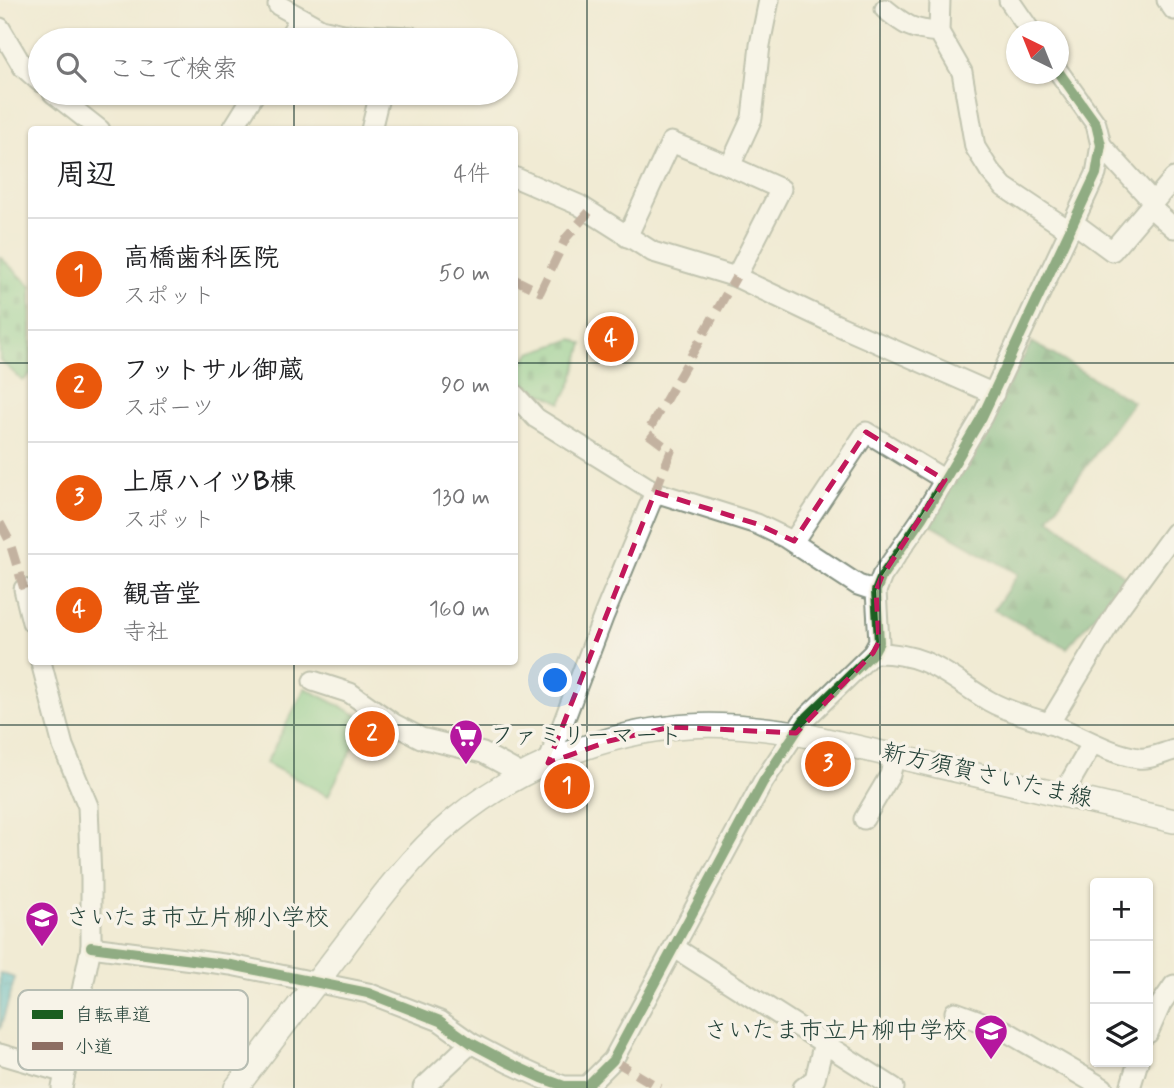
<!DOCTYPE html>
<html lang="ja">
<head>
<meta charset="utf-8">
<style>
	body { margin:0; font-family:Mynerve,"Klee One",sans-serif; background:#f6f6f6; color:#202124 }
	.controls { position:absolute; right:21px; bottom:21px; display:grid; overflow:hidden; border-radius:7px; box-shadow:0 2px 5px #0004 }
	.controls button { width:63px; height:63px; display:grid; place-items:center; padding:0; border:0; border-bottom:2px solid #e0e0e0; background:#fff; color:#202124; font:35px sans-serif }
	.compass { position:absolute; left:1006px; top:21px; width:63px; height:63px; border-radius:50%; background:#fff; box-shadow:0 2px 5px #0004; rotate:317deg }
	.you { position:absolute; left:556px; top:681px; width:24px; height:24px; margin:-18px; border:5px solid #fff; border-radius:50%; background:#1a73e8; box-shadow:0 0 0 10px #1a73e833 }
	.badge { display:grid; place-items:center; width:46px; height:46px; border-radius:50%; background:#ea580c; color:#fff; font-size:23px; font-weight:700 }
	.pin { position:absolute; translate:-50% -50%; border:4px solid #fff; box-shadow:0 2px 7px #0006 }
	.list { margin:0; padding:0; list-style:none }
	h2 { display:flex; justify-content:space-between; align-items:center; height:91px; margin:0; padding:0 28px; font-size:30px }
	h2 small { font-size:23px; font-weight:400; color:#757577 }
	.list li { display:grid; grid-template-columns:46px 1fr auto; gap:21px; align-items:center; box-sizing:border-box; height:112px; padding:0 28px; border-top:2px solid #e0e0e0 }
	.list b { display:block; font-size:26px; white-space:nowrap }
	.list p { margin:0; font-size:23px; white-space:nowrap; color:#757577 }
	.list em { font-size:23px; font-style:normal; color:#757577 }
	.icon { flex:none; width:38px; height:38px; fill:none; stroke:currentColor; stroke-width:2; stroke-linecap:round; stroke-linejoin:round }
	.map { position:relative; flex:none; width:1174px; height:1088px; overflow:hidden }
	.search { position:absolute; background:#fff; box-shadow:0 2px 5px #0004; left:28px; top:28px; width:490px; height:77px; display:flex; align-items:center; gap:18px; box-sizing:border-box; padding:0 24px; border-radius:38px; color:#757577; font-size:26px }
	.panel { position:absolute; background:#fff; box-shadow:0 2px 5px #0004; left:28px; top:126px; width:490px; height:539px; border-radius:7px }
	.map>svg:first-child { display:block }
</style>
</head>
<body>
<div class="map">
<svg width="1174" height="1088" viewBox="0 0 1174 1088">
	<defs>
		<pattern id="forest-firs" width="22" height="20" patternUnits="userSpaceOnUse" patternTransform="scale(1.75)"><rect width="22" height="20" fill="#64ac72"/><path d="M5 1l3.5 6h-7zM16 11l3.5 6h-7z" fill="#528d5e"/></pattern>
		<pattern id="cemetery-stones" width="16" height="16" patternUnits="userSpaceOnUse" patternTransform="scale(1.75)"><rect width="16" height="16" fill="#7bc785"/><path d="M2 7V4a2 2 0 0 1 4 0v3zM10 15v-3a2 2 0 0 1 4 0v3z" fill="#64a36e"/></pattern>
		<pattern id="water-ripples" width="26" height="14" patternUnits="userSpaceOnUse" patternTransform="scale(1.75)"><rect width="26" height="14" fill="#47b3c4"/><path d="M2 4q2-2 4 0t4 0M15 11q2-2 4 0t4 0" fill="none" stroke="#3b93a0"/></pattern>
	</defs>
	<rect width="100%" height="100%" fill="#f7f3e8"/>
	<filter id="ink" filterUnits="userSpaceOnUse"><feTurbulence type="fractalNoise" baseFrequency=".0143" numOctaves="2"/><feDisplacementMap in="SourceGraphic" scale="14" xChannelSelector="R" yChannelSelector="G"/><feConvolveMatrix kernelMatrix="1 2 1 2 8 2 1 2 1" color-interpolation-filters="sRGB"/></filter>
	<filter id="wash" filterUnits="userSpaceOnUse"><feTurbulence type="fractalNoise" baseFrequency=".00686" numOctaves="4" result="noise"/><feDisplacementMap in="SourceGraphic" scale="28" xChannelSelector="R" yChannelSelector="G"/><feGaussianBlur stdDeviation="1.57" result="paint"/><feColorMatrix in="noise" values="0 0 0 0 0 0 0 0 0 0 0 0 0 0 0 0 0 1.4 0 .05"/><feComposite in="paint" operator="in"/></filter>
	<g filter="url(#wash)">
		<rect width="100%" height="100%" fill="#f1ebd4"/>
		<polygon fill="#7bc785" stroke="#4d825c" stroke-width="2" points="305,688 367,720 328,796 266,763"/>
		<polygon fill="url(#forest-firs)" stroke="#427453" stroke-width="2" points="1032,342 1133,402 1049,518 1127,578 1067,648 994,610 1018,574 929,523 982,433"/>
		<g fill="url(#cemetery-stones)" stroke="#4d825c" stroke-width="2">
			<polygon points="0,257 31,286 31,373 23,381 0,360"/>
			<polygon points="573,339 583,344 572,382 561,403 515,380 515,372 530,353"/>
		</g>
		<polygon fill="url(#water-ripples)" stroke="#33787c" stroke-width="2" points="0,973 15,978 0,1030"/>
	</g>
	<g filter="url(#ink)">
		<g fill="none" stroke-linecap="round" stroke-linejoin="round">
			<g stroke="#889484" stroke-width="23">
				<g id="minor">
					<polyline points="940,0 939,32 962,72 975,147 990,171 1004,187 1070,231"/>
					<polyline points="1009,0 1031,32"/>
					<polyline points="1167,0 1174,10"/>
					<polyline points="278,5 321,29 343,34 411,37"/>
					<path d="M885,9C906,26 912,30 939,32"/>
					<polyline points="0,28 23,67 40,82"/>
					<polyline points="287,40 300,18"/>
					<polyline points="53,93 100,130"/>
					<polyline points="232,130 255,93"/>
					<polyline points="371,130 380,93"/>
					<polyline points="1101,145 1154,203"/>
					<polyline points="514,177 579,205 653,252 736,277 837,325 994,394"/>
					<polyline points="1151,208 1174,228"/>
					<polyline points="1074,223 1112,251 1174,178"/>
					<polyline points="627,237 671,142 730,166"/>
					<polyline points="736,277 781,189 730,166 752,118 760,45 769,0"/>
					<polyline points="514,394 536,418 655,492 757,524 786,538 858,585 876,591"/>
					<polyline points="793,542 866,432 945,480"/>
					<polyline points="24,589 32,622"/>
					<path d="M873,653C927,652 946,675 989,701C1008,712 1028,716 1048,723C1079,734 1106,753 1138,758C1148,760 1163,753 1174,750"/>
					<polyline points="41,662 63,746 88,806 91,879 91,947 62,1088"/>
					<polyline points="313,681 350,693 394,724 421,738 483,753 523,775"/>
					<polyline points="1049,724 1117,611 1174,533"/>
					<polyline points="548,763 604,615 655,492"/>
					<polyline points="1063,794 1092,744"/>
					<polyline points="864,819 890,775 895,755"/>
					<polyline points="91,947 231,965 368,993 440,1021 471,1043 509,1063 542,1078 564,1086 587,1086 613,1060 763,782 804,720 873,653 879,642 876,591 882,576 922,518 982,417 1096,174 1101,145 1096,124 1058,71"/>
					<polyline points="675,948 894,1088"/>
					<polyline points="955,1012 1004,1030 1103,1088"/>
					<polyline points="1148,1033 1161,1004 1174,985"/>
					<polyline points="0,1054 65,1073"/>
					<polyline points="423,1088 471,1043"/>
					<polyline points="803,1088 815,1079 824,1042"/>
					<polyline points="1130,1088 1138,1062"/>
				</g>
			</g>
			<g stroke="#889484" stroke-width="26">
				<path id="major" d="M236,1088C271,1042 307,995 342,949C376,904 409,858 453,821C512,772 592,737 669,728C711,722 755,727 796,733L1174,821"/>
			</g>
			<use href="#minor" stroke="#fff" stroke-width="19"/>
			<use href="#major" stroke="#fff" stroke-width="23"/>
			<g stroke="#8d6e63" stroke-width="9" stroke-dasharray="18 9" stroke-linecap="butt">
				<polyline points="514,279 540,292 566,238 589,212"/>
				<polyline points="655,492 671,451 647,433 736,277"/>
				<polyline points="0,523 9,540 24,589"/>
				<polyline points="613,1060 660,1088"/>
			</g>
			<g stroke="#f7f3e8" stroke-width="15">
				<polyline id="cycleway" points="91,947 231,965 368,993 440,1021 471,1043 509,1063 542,1078 564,1086 587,1086 613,1060 763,782 804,720 873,653 879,642 876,591 882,576 922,518 982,417 1096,174 1101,145 1096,124 1058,71"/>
			</g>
			<use href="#cycleway" stroke="#1b5e20" stroke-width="10"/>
		</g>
	</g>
	<path d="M0 0H1174V1088H0ZM866,432L945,480L882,576L876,591L879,642L873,653L796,733L671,727L609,741L548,763L655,492L757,524L794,541Z" fill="#f1ebd4" fill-opacity=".55" fill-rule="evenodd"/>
	<path fill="none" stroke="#c2185b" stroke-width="5" stroke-dasharray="14 9" stroke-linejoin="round" d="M866,432L945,480L882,576L876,591L879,642L873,653L796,733L671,727L609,741L548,763L655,492L757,524L794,541Z"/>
	<path fill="none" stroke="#1f3d34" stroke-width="2" stroke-opacity="0.55" d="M294,0V40M587,0V1088M880,0V1088M294,93V130M0,363H32M514,363H1174M294,662V1088M0,725H1174"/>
	<defs>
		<g id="supermarket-pin" transform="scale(1.75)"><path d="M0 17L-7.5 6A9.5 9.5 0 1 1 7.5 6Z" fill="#b5179e" stroke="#f7f3e8"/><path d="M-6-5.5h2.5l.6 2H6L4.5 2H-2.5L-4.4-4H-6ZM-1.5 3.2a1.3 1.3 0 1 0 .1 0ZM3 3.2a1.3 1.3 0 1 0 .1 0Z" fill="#fff"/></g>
		<g id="school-pin" transform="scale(1.75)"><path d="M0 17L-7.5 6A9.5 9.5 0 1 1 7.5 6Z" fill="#b5179e" stroke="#f7f3e8"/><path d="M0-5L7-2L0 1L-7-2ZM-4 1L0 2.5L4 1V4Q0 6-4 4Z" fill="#fff"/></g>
	</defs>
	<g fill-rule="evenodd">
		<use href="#supermarket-pin" x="466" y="736"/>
		<use href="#school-pin" x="42" y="918"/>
		<use href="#school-pin" x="991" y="1031"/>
	</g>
	<g text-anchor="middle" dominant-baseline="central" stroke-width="7" stroke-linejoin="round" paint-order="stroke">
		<g font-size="24" fill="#1f3d34" stroke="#f7f3e8" text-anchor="start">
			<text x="490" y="736">ファミリーマート</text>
			<text x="66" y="918">さいたま市立片柳小学校</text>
			<text x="967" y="1031" text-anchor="end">さいたま市立片柳中学校</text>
		</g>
		<g font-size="24" fill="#1f3d34" stroke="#f7f3e8">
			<text transform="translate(987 776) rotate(13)">新方須賀さいたま線</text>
		</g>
	</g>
	<rect x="18" y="990" width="230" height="80" rx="10" fill="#f7f3e8" stroke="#b6bcb2" stroke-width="2"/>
	<rect x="32" y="1010" width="31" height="9" fill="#1b5e20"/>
	<rect x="32" y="1042" width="31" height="8" fill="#8d6e63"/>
	<g font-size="19" fill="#1f3d34">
		<text x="75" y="1021">自転車道</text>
		<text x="75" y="1053">小道</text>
	</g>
</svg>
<div class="controls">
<button>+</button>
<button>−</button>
<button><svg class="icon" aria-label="layers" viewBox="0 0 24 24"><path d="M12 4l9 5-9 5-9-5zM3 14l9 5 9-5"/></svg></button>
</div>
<svg class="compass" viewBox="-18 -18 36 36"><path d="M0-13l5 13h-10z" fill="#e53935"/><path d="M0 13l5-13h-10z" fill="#757577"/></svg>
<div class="you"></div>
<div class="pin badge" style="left:567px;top:786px">1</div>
<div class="pin badge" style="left:372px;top:734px">2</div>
<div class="pin badge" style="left:828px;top:764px">3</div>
<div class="pin badge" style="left:611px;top:339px">4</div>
<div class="search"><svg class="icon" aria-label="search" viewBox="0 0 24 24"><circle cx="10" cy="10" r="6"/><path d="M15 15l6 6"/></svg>ここで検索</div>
<section class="panel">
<h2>周辺<small>4件</small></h2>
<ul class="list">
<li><span class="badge">1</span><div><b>高橋歯科医院</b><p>スポット</p></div><em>50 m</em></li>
<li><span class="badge">2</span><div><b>フットサル御蔵</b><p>スポーツ</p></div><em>90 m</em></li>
<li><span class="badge">3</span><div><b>上原ハイツB棟</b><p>スポット</p></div><em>130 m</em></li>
<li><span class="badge">4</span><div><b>観音堂</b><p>寺社</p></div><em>160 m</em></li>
</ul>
</section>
</div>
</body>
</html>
